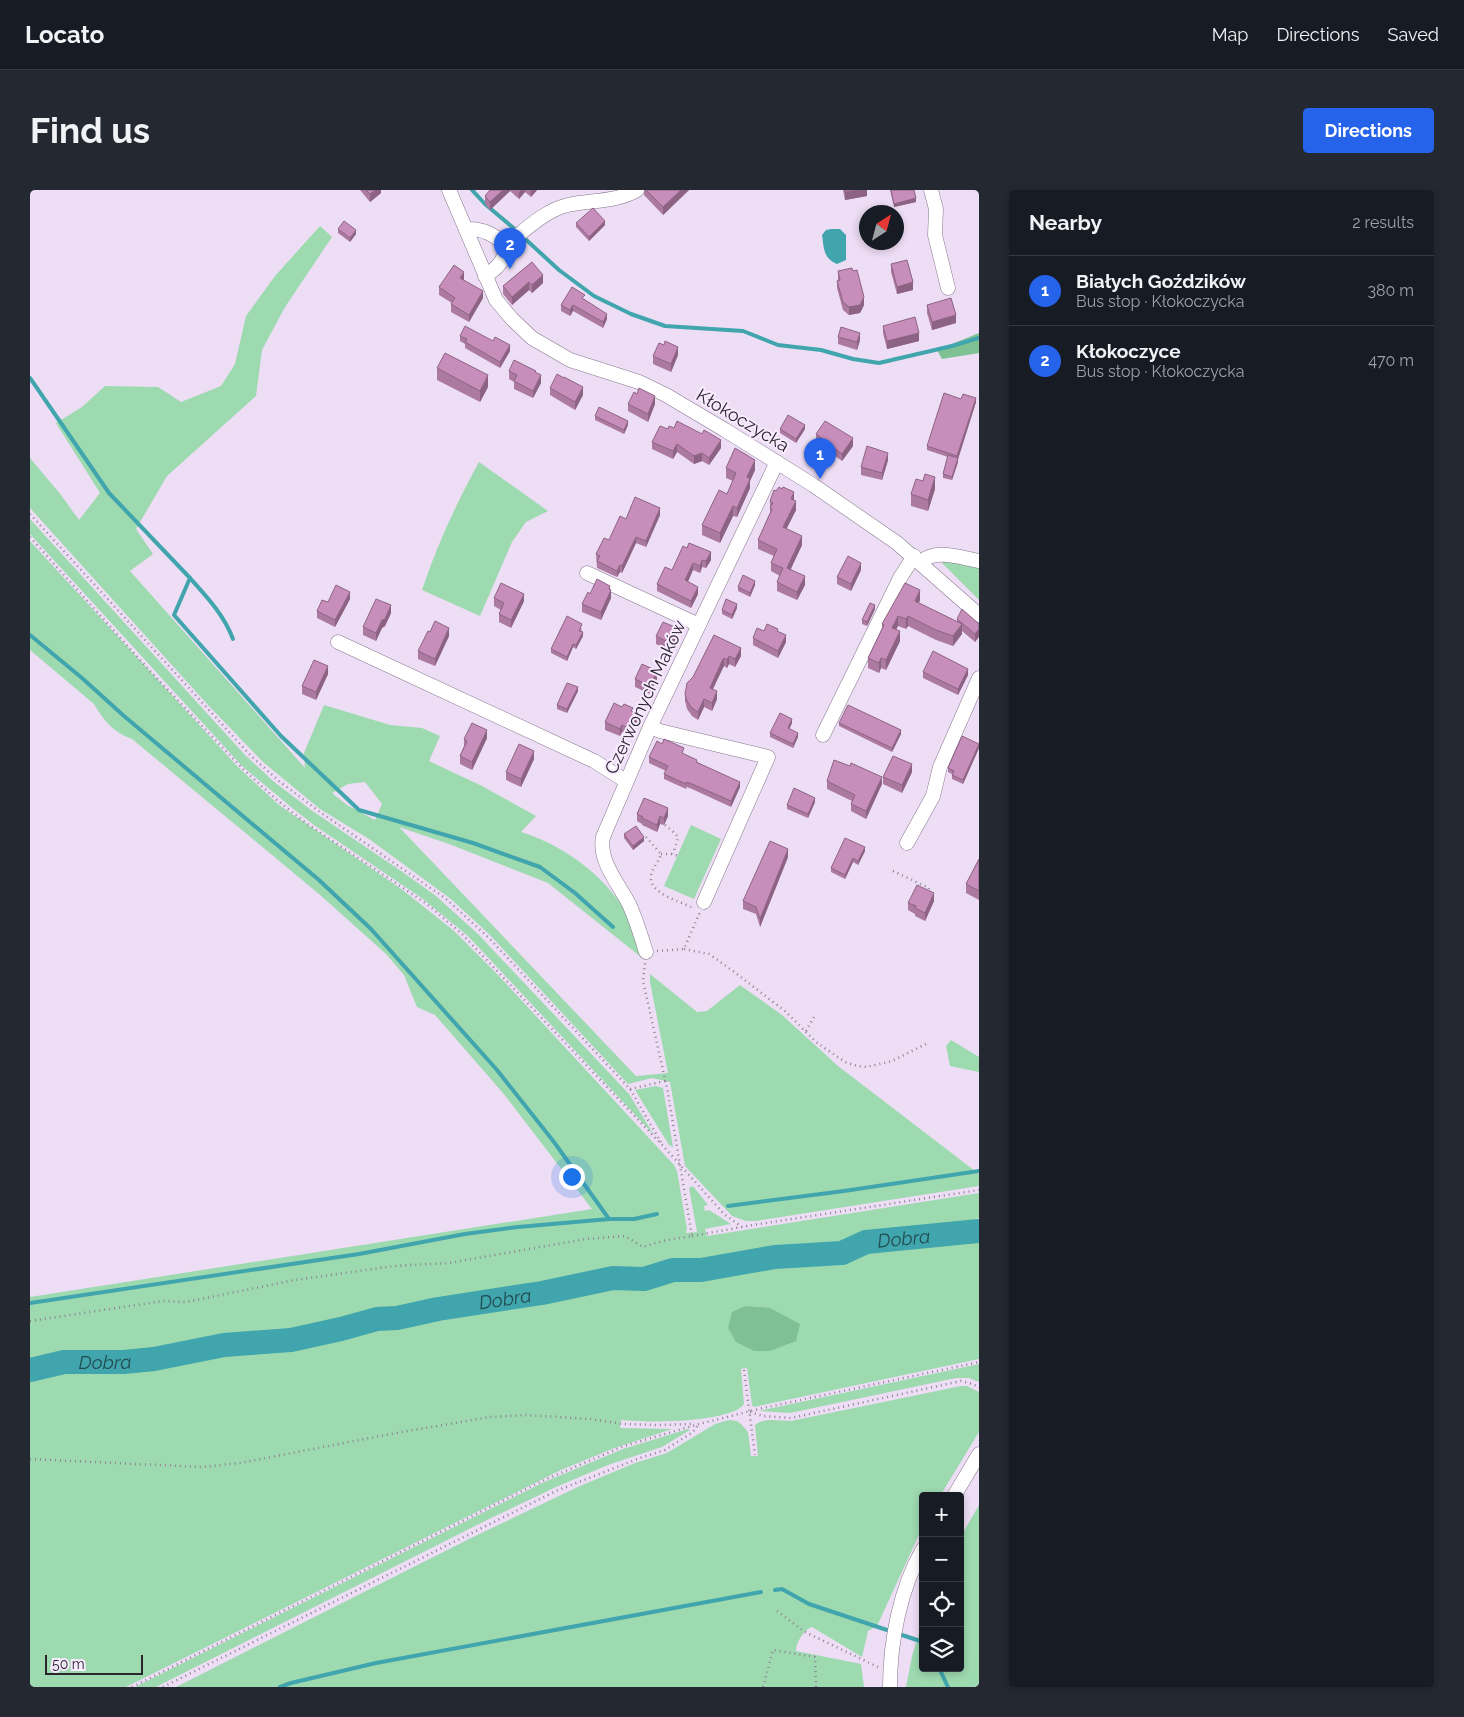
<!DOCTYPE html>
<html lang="en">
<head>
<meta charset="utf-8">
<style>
	body { margin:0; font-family:Raleway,sans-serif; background:#242831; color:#f1f3f6 }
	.controls { position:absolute; right:15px; bottom:15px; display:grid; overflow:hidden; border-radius:5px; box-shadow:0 2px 8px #0003 }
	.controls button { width:45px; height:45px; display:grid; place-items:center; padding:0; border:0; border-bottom:1px solid #363941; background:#171b24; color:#f1f3f6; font:25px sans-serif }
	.compass { position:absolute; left:829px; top:15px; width:45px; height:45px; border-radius:50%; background:#171b24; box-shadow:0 2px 8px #0003; rotate:36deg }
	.scale { position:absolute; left:15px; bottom:12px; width:98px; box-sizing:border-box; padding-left:5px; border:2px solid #2b252e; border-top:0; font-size:14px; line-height:18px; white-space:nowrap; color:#2b252e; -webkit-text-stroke:4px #f8ebff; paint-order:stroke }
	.you { position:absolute; left:541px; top:986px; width:18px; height:18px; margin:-12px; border:4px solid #fff; border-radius:50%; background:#1a73e8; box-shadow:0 0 0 8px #1a73e833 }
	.badge { display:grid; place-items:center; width:32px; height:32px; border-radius:50%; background:#2563eb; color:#fff; font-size:16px; font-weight:700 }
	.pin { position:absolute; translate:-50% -41px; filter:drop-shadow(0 1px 2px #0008) }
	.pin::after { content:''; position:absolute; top:26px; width:18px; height:15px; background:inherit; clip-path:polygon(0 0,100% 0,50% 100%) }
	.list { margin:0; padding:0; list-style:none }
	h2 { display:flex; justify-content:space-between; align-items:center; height:65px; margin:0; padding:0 20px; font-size:21px }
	h2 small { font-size:16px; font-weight:400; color:#9ea1a6 }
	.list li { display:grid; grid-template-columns:32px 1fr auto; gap:15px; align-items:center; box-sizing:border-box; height:70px; padding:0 20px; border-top:1px solid #363941 }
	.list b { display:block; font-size:19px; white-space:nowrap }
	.list p { margin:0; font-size:16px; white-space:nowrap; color:#9ea1a6 }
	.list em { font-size:16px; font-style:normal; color:#9ea1a6 }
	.icon { flex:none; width:28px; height:28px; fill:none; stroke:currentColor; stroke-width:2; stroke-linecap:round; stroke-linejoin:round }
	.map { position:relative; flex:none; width:949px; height:1497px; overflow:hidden; border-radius:5px }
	header { display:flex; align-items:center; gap:30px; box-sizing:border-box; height:70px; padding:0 25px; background:#171b24; border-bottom:1px solid #363941 }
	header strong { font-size:24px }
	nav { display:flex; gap:28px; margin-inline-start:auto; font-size:18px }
	.intro { display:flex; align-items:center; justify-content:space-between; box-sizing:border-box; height:120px; padding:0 30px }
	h1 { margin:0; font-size:35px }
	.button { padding:12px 22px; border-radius:5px; background:#2563eb; color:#fff; font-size:18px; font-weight:700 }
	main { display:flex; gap:30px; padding:0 30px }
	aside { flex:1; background:#171b24; border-radius:5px; box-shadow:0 2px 8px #0003 }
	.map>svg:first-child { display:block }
</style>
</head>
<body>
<header>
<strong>Locato</strong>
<nav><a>Map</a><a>Directions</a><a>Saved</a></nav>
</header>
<div class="intro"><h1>Find us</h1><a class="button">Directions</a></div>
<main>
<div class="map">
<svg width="949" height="1497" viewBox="0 0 949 1497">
	<rect width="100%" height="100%" fill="#edddf5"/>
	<g fill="#9edab0" fill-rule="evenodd">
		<path d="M290,36L302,47L255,117L232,160L226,206L137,286L106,339L123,364L100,381L275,578L274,563L294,515L360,535L392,538L410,546L399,571L452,596L506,626L491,642C540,657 588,695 607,744C610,751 609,760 611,767L518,693L419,654L369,637L606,886L638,883L620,792V784L667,822L677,821L710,795L752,825L808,876L949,984V996L726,1031H716L702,1026L655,976L640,892L622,888L598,894L460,745L421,709L339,649L290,619L233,572L178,515L0,318V268L31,305L49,330L70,303L26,233L52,217L75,196L128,197L151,212L191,196L205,174L216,126L245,86ZM335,592L352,614L345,630L317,615L302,603L318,594Z"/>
		<path d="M449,272L518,321L496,332L482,352L450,426L392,400C407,355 426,314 449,272Z"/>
		<polygon points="0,329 215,565 243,591 281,620 374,683 406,706 448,744 599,904 624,945 438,746 393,709 284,635 261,617 212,576 0,344"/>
		<path d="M0,351L208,577L249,615L370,698L423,740L467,784L644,975L647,981L657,1039L656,1043L667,1042L659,998L663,996L678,1015L674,1016L675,1021L679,1020L701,1034L675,1039L677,1046L949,1003V1028L929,1034L835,1044L798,1056L715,1065L674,1074L639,1078L606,1085H575L477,1105L370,1121L311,1136L263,1145L199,1152L108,1166L81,1169L39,1168L0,1178V1107L562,1019L473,903L405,825L387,817L374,785L356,764L289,704L102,549C83,542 74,531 64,514L0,460Z"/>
		<polygon points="914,370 949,378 949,410 912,373"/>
		<polygon points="661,635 691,649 664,709 634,696"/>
		<polygon points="921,850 949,867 949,882 920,876 916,856"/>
		<polygon points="626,896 633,898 643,957 639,955 605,900"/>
		<path d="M949,1048V1169L724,1217L722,1215L717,1178L711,1179L714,1214C701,1233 614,1233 591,1230L590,1238L642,1239L582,1259L531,1280L96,1497H0V1182L28,1175L54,1172L83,1174L111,1173L195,1156L278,1149L345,1131L547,1098L572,1091L600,1096L621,1093L641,1086L670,1088L686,1082Z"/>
		<polygon points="949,1174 949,1192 939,1188 926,1188 760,1223 729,1221"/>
		<path d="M931,1196H937L949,1202V1242L910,1306H893V1336L847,1436L838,1441L832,1467L782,1437C773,1440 766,1453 766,1461L831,1474L834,1497H146L441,1348L550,1296L605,1273L637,1263L685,1234L699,1230L707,1231L711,1234L718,1242L721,1266H728L725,1235C734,1227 750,1231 761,1231Z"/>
		<polygon points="658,1239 660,1240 632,1257 578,1275 526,1297 459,1329 126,1497 105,1497 512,1293 593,1259"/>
		<polygon points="949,1315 949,1497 876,1497 882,1466 893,1430 893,1478 930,1478 930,1348"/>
	</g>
	<g fill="#80c194">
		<polygon points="949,143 949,163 912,169 907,160"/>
		<polygon points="715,1116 740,1118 770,1134 766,1151 740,1161 724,1161 706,1152 698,1138 702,1122"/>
	</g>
	<path fill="#40a5ad" d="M801,39H810L816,45V70L807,74C793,68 794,58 792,45L796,40Z"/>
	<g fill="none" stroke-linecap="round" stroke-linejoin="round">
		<g stroke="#40a5ad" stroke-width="4">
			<polyline points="442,0 455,14 487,41"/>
			<polyline points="492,46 529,80 564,106 601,124 635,136 713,141 748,155 791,160 823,169 849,173 922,156 949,148"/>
			<polyline points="0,188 79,303 160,388 144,425 251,546 329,620 443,653 510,677 545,703 583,737"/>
			<path d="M160,388C177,407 194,425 203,449"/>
			<polyline points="0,445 52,488 94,526 289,690 341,739 467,880 524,952 579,1029 488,1037 435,1044 329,1064 0,1113"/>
			<polyline points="698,1016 814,1001 949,981"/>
			<polyline points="579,1029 604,1029 627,1024"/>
			<polyline points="745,1400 752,1399 779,1414 893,1452"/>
			<polyline points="909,1478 918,1497"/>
			<polyline points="250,1497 261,1493 346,1473 731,1402"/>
		</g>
		<path stroke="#40a5ad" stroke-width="24" id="s1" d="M0,1180L34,1172H94L124,1169L194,1155L261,1150L311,1139L347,1129L367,1128L408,1119L512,1103L583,1088L614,1089L643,1080H671L745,1067L812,1063L836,1052L949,1041"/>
		<g stroke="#86778d" stroke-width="15">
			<g id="minor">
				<polyline points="419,0 466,110 482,129 502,148 540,170 609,192 636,205 695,240 783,295 867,353 949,425"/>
				<polyline points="901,0 906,19 905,45 918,98"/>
				<path d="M436,39C453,38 464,45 476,55"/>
				<path d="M455,86C467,79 476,70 476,55C494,41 515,20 538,15C560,10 587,12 607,0"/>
				<path d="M891,372C906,358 931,368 949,371"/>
				<polyline points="557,383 669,435"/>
				<polyline points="308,452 564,571 596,591"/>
				<polyline points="620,537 630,541 738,567 674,712"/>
				<polyline points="793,545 870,388 884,366"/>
				<polyline points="877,653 903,606 910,577 949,488"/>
				<path d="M616,762C611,746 606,729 599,714C589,694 568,671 573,647L620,537L747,272"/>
				<polyline points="924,1306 949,1264"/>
				<path d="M860,1497C860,1452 870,1398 893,1359"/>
			</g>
		</g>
		<g stroke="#8d8293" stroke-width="2.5" stroke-dasharray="1 4" stroke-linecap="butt">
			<polyline points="0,324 221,566 249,591 290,622 415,708 458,747 600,899 632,954"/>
			<polyline points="0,347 120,481 213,579 248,611 276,633 397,714 432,744 635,958 694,1024 712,1037"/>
			<polyline points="635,635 646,644 648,648 643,664"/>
			<path d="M616,647L631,664C629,672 622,678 621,686C618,703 649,711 661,717"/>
			<polyline points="631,664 643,664 648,666"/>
			<polyline points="863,681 899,698 898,702"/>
			<polyline points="654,759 679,764 703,781 755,821 786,852 815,872 827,876 837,877 862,871 896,854"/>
			<polyline points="627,761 654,759 670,722"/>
			<polyline points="776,841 784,827"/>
			<polyline points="600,899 635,891"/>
			<polyline points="662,1046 723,1035 949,1000"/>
			<polyline points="0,1131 133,1111 156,1112 265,1090 364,1076 419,1073 556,1049 595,1046 613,1057 632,1051 662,1046 637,898 613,791 615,773"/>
			<polyline points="714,1180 725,1265"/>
			<polyline points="720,1222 733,1226 761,1228 931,1191 943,1194 949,1198"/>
			<polyline points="0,1269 172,1277 210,1273 366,1243 460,1227 496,1225 561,1229 592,1234 629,1235 663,1234"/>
			<polyline points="747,1421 775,1442 848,1477"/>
			<polyline points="102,1497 512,1291 594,1256 669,1234 733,1218 949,1172"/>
			<polyline points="133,1497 526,1301 610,1268 635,1260 663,1242 668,1235"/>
			<polyline points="733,1497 743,1460 785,1467 786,1497"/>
		</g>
		<use href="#minor" stroke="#fff" stroke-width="14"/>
	</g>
	<g fill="#ac7aa1">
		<polygon points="330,0 351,0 351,3 340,12"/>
		<polygon points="460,0 507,0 501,7 495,2 489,9 480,1 460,20 455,14 455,6"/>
		<polygon points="614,0 659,0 633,25 614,5"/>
		<polygon points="813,0 837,0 837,6 815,10"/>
		<polygon points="860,0 884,0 886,12 864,17"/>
		<polygon points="546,33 575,35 559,51 546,37"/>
		<polygon points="308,39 326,44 320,52 308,43"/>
		<polygon points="502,72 513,93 502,103 499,100 482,115 473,104 473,96"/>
		<polygon points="861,74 883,100 867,104 861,82"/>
		<polygon points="808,81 834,115 830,123 819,125 813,120 807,98 807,91 808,90"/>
		<polygon points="434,90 453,108 439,132 421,122 421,114 422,113 409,105 409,97"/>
		<polygon points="555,110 577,129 573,138 543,121 540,126 531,121 531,115"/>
		<polygon points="897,115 926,133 902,140 897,123"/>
		<polygon points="853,136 889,151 857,159 853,143"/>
		<polygon points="430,146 480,161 470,178 435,158 435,154 430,151"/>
		<polygon points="808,147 830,150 827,160 808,154"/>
		<polygon points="648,165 641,182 623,174 623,166"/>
		<polygon points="407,178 458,197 450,212 407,190"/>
		<polygon points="479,181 506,183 511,193 503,208 484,199 484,192 479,189"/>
		<polygon points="520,198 553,205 545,220 520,205"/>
		<polygon points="931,209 946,212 928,269 928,272 922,290 913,288 913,284 918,267 897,260 897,256"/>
		<polygon points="598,214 625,214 618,232 598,221"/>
		<polygon points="565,226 598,235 594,244 565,230"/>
		<polygon points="638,239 691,258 679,275 672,271 664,274 647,262 643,269 622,259 622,252"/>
		<polygon points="750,239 775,239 766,253 750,243"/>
		<polygon points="786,244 823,256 812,271 786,252"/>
		<polygon points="858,270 852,290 831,285 831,277"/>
		<polygon points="696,278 725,280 720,291 720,298 707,327 703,326 690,353 672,345 672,335 697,304 703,291 696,288"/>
		<polygon points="905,299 898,321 881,316 881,304"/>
		<polygon points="764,310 766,320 756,339 772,355 761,379 775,395 767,410 747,401 747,392 750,386 741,381 741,373 744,366 728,359 728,350 740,323 740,311"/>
		<polygon points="630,325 616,357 606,353 592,383 590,382 587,387 567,378 566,364 579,350 596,329"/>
		<polygon points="657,358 681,370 676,378 672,377 670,383 663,380 658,392 668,404 661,418 627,401 627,394 642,380"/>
		<polygon points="831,380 821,401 807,394 807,387"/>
		<polygon points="725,395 720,407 708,401 708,397"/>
		<polygon points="580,399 581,408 571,430 552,422 552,414 560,404"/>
		<polygon points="464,408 494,411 481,438 469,432 469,424 471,420 464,416"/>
		<polygon points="320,409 305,437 287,428 287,421 298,412"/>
		<polygon points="890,410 889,413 927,432 927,429 949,434 945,452 932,441 932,444 923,456 906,450 878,436 876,439 868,436 866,439 870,451 856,480 851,478 849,483 838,478 838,468 852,438 852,434"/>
		<polygon points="707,418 702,429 692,424 692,420"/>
		<polygon points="845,419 837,436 832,434 832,430"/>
		<polygon points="361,423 355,436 352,438 346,451 333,445 333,437"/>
		<polygon points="552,438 551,442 553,446 546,459 543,457 537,471 521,463 521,459"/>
		<polygon points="734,441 748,441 756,452 748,468 723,455 723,448"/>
		<polygon points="684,445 711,466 705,477 699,474 697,478 694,476 692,478 683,499 687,509 682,521 674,517 668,530 662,526 657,519 655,511 655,504"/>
		<polygon points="419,446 405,476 388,469 388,461"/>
		<polygon points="626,446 647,446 640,461 626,454"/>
		<polygon points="893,482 938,485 928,505 893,488"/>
		<polygon points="298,484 286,510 272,504 272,496"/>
		<polygon points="605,489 627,489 620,504 605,497"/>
		<polygon points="548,501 537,523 527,519 527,515"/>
		<polygon points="603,522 607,531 600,546 592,542 590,546 575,540 575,532"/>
		<polygon points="762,533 759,539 768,547 763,558 740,547 740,543"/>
		<polygon points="809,533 871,544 862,562 809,536"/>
		<polygon points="457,548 442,580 430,574 430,566 434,556 434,549"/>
		<polygon points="949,558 933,594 922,589 922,584 918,582 918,578"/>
		<polygon points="654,564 710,597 701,617 662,599 657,597 656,599 634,589 634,584 636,581 619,573 619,567"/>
		<polygon points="504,569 491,597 476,590 476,582"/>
		<polygon points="882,582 872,603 853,594 853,587"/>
		<polygon points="797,591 852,594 836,629 821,621 821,614 822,611 797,599"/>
		<polygon points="785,612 778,628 757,619 757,615"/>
		<polygon points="607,624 638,626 634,635 630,634 627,642 612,635 612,634 607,631"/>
		<polygon points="594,644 614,651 603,660 594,648"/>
		<polygon points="835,661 828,675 823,672 815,689 801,682 801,678"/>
		<polygon points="758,667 730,737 726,724 713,719 713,711"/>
		<polygon points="949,669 949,710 936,703 936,694"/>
		<polygon points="904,711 895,731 885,726 885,724 878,720 878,713"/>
	</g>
	<g fill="#8c6383">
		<polygon points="345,0 351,0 351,3 340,12 340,4"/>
		<polygon points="473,0 480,0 480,1 460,20 460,12"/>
		<polygon points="491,0 495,0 495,2 489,9 489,2"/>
		<polygon points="501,0 507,0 501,7"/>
		<polygon points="651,0 659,0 633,25 633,17"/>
		<polygon points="827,0 837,0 837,6 815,10 815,2"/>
		<polygon points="886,8 886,12 864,17 864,14"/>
		<polygon points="575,31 575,35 559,51 559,47"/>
		<polygon points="326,40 326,44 320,52 320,48"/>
		<polygon points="434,82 434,90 430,95 430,88"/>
		<polygon points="513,85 513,93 502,103 502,95"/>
		<polygon points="499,92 499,100 482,115 482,107"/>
		<polygon points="883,92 883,100 867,104 867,97"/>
		<polygon points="453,101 453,108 439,132 439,125"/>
		<polygon points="834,107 834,115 830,123 819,125 819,117"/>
		<polygon points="543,115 543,121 540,126 540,120"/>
		<polygon points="577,124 577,129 573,138 573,132"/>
		<polygon points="926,125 926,133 902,140 902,132"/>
		<polygon points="830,143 830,150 827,160 827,152"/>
		<polygon points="889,143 889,151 857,159 857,151"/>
		<polygon points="480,155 480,161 470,178 470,172"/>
		<polygon points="648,157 648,165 641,182 641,174"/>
		<polygon points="458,185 458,197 450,212 450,201"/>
		<polygon points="511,185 511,193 503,208 503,201"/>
		<polygon points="553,197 553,205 545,220 545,212"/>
		<polygon points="625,206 625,214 618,232 618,224"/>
		<polygon points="946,208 946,212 928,269 928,272 922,290 922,287 927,269 927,266"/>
		<polygon points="598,231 598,235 594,244 594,240"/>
		<polygon points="775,235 775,239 766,253 766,249"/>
		<polygon points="823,248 823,256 812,271 812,264"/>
		<polygon points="691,250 691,258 679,275 679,268"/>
		<polygon points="647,254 647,262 643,269 643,261"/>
		<polygon points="672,263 672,271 664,274 664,266"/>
		<polygon points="858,263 858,270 852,290 852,283"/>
		<polygon points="725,270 725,280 720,291 720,298 707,327 707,318 717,287"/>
		<polygon points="905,287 905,299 898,321 898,310"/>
		<polygon points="764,302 764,311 761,309"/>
		<polygon points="766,311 766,320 753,346 753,337"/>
		<polygon points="703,316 703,326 690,353 690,343"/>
		<polygon points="630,318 630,325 616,357 616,351"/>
		<polygon points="772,346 772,355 757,386 757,378"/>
		<polygon points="606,347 606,353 592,383 592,376"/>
		<polygon points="681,362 681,370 676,378 676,371"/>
		<polygon points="672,370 672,377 670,383 670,376"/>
		<polygon points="663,373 663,380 655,397 655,390"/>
		<polygon points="831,373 831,380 821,401 821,394"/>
		<polygon points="590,375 590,382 587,387 587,381"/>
		<polygon points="775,386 775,395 767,410 767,402"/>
		<polygon points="725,391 725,395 720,407 720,403"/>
		<polygon points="580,396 580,403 581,400 581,408 571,430 571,422"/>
		<polygon points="668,397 668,404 661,418 661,411"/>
		<polygon points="890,400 890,410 885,421 885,411"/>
		<polygon points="320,402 320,409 305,437 305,430"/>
		<polygon points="494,404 494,411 481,438 481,430"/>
		<polygon points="707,414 707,418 702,429 702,425"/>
		<polygon points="361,415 361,423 355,436 352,438 346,451 346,443 352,430"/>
		<polygon points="845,415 845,419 837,436 837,432"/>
		<polygon points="868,426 868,436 862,448 862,438"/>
		<polygon points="878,426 878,436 876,439 876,429"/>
		<polygon points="932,434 932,444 923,456 923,446"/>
		<polygon points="419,438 419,446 405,476 405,469"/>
		<polygon points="647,438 647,446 640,461 640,453"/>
		<polygon points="949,439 949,447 945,452 945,444"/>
		<polygon points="870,441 870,451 856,480 856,470"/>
		<polygon points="553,442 553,446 546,459 546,455"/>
		<polygon points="756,445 756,452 748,468 748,461"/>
		<polygon points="543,454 543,457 537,471 537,467"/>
		<polygon points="711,458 711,466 705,477 705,469"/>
		<polygon points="699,466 699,474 697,478 697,470"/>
		<polygon points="694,468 694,476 680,505 680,498"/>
		<polygon points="851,468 851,478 849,483 849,473"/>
		<polygon points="298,476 298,484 286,510 286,502"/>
		<polygon points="938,479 938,485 928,505 928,499"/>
		<polygon points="627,481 627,489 620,504 620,496"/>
		<polygon points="548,497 548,501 537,523 537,519"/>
		<polygon points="687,501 687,509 682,521 682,513"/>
		<polygon points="674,509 674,517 668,530 668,522"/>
		<polygon points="607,524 607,531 600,546 600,539"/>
		<polygon points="762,529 762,533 758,542 758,538"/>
		<polygon points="592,535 592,542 590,546 590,539"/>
		<polygon points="457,540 457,548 442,580 442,572"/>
		<polygon points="871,540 871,544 862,562 862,558"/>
		<polygon points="768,543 768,547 763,558 763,554"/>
		<polygon points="949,554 949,558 933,594 933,590"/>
		<polygon points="504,561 504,569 491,597 491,589"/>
		<polygon points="882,574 882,582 872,603 872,595"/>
		<polygon points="852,587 852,594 836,629 836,621"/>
		<polygon points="710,592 710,597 701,617 701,611"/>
		<polygon points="785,608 785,612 778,628 778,624"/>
		<polygon points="638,618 638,626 634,635 634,628"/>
		<polygon points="630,626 630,634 627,642 627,635"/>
		<polygon points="614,647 614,651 603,660 603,656"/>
		<polygon points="835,657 835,661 828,675 828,671"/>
		<polygon points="758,659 758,667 730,737 730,729"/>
		<polygon points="823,668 823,672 815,689 815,685"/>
		<polygon points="904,703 904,711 895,731 895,723"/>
	</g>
	<g fill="#c88ebb" stroke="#8c6383">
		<polygon points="336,0 345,0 340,4"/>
		<polygon points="460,0 473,0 460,12 455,6"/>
		<polygon points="616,0 651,0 633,17"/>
		<polygon points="815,0 827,0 815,2"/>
		<polygon points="861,0 884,0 886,8 864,14"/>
		<polygon points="563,18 575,31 559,47 546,33"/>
		<polygon points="314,31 326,40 320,48 308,39"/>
		<polygon points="877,70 883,92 867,97 861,74"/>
		<polygon points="502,72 513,85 502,95 499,92 482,107 473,96"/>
		<polygon points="424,75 434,82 430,88 453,101 439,125 421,114 425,108 409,97"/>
		<polygon points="822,78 823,81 827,80 834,107 830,115 819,117 813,112 807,91 810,90 808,81"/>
		<polygon points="542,97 555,105 552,108 577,124 573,132 543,115 540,120 531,115"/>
		<polygon points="921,108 926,125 902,132 897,115"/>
		<polygon points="885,127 889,143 857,151 853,136"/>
		<polygon points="435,136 463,151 465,147 480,155 470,172 435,152 437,149 430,146"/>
		<polygon points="811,137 830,143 827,152 808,147"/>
		<polygon points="635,151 648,157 641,174 623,166 629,153 634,155"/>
		<polygon points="415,163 458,185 450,201 407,178"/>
		<polygon points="484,170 506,181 505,182 511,185 503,201 484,191 487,185 479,181"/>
		<polygon points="527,184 534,188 534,187 553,197 545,212 520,198"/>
		<polygon points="609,198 625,206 618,224 598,214 604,202 607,204"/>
		<polygon points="914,203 931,209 933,204 946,208 927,266 897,256"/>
		<polygon points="569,217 598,231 594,240 565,226"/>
		<polygon points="758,225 775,235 766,249 750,239"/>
		<polygon points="647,231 672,244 674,240 691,250 679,268 672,263 664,266 647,254 643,261 622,252 630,236 638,239 639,236 644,238"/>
		<polygon points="795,231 823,248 812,264 786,244"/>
		<polygon points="837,256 858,263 852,283 831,277"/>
		<polygon points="705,258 725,270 717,287 720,289 707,318 703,316 690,343 672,335 689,300 697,304 706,283 696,278"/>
		<polygon points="918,265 928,268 922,287 913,284"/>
		<polygon points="895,284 905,287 898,310 881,304 886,289 893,291"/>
		<polygon points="749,297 752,299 753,297 764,302 761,309 766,311 753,337 772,346 757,378 775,386 767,402 747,392 753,378 741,373 747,359 728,350 742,319 740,318 743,313 740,311 744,300 746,301"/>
		<polygon points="605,307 630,318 616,351 606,347 592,376 590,375 587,381 567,371 570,366 566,364 574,348 579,350 590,326 596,329"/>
		<polygon points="659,353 681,362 676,371 672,370 670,376 663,373 655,390 668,397 661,411 627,394 635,377 642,380 653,356 657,358"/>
		<polygon points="818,366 831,373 821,394 807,387"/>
		<polygon points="713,385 725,391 720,403 708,397"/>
		<polygon points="567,389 580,396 579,399 581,400 571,422 552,414 558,402 560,404"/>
		<polygon points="471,393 494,404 481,430 469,424 474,413 464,408"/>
		<polygon points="875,393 890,400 885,411 932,434 923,446 906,440 878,426 876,429 868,426 862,438 870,441 856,470 851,468 849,473 838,468 854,435 852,434"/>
		<polygon points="306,395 320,402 305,430 287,421 292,410 298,412"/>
		<polygon points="346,409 361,415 355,429 352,430 346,443 333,437"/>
		<polygon points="696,409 707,414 702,425 692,420"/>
		<polygon points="840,413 845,415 837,432 832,430"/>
		<polygon points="932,419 949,434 949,439 945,444 927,429"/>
		<polygon points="537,426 552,434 549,441 553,442 546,455 543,454 537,467 521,459"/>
		<polygon points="405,431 419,438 405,469 388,461 398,441 400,442"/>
		<polygon points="633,432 647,438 640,453 626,446"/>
		<polygon points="737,434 748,439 747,441 756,445 748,461 723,448 727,438 734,441"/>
		<polygon points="684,445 711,458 705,469 699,466 697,470 694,468 692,471 680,498 687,501 682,513 674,509 668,522 662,518 657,511 655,504 657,493 663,487"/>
		<polygon points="903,461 938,479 928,499 893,482"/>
		<polygon points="284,470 298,476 286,502 272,496"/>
		<polygon points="612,474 627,481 620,496 605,489"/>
		<polygon points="537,493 548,497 537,519 527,515"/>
		<polygon points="584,513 592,517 594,514 603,518 601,521 607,524 600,539 592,535 590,539 575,532"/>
		<polygon points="818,515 871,540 862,558 809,533"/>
		<polygon points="750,523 762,529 758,538 768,543 763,554 740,543"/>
		<polygon points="442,533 457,540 442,572 430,566 437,551 434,549"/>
		<polygon points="932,546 949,554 933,590 922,585 924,581 918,578"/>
		<polygon points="634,549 654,558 652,563 667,570 666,572 710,592 701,611 662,594 657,592 656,594 634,584 638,576 619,567 627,551 632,554"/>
		<polygon points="489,554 504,561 491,589 476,582"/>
		<polygon points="863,566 882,574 872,595 853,587"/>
		<polygon points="804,570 820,576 821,573 852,587 836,621 821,614 825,605 797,591"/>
		<polygon points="764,598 785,608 778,624 757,615"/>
		<polygon points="614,608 638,618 634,628 630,626 627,635 612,628 613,627 607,624"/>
		<polygon points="606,636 614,647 603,656 594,644"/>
		<polygon points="815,648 835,657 828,671 823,668 815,685 801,678"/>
		<polygon points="740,651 758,659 730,729 726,717 713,711"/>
		<polygon points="949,669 949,701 936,694"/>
		<polygon points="887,695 904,703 895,723 885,718 886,716 878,713"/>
	</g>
	<g text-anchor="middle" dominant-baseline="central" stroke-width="4" stroke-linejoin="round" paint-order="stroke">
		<g font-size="18" fill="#2b252e" stroke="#f8ebff">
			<text transform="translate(713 230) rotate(31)">Kłokoczycka</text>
			<text transform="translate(615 507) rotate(-65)">Czerwonych Maków</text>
		</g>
		<g font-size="19" font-style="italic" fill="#214d51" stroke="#f8ebff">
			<text stroke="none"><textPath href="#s1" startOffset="888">Dobra</textPath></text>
			<text stroke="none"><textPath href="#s1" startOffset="482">Dobra</textPath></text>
			<text stroke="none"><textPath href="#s1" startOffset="76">Dobra</textPath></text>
		</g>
	</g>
</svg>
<div class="controls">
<button>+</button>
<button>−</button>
<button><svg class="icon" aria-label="locate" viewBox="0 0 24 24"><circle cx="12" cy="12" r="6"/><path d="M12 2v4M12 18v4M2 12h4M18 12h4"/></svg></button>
<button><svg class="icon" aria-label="layers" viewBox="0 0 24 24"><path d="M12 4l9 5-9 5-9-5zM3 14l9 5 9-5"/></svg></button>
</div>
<svg class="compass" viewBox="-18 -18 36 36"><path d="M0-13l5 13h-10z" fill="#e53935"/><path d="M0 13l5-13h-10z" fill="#9ea1a6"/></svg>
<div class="scale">50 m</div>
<div class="you"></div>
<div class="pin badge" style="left:790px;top:289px">1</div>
<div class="pin badge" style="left:480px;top:79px">2</div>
</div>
<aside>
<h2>Nearby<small>2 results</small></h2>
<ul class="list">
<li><span class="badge">1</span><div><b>Białych Goździków</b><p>Bus stop · Kłokoczycka</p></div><em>380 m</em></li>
<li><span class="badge">2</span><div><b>Kłokoczyce</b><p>Bus stop · Kłokoczycka</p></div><em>470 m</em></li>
</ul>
</aside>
</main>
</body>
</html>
